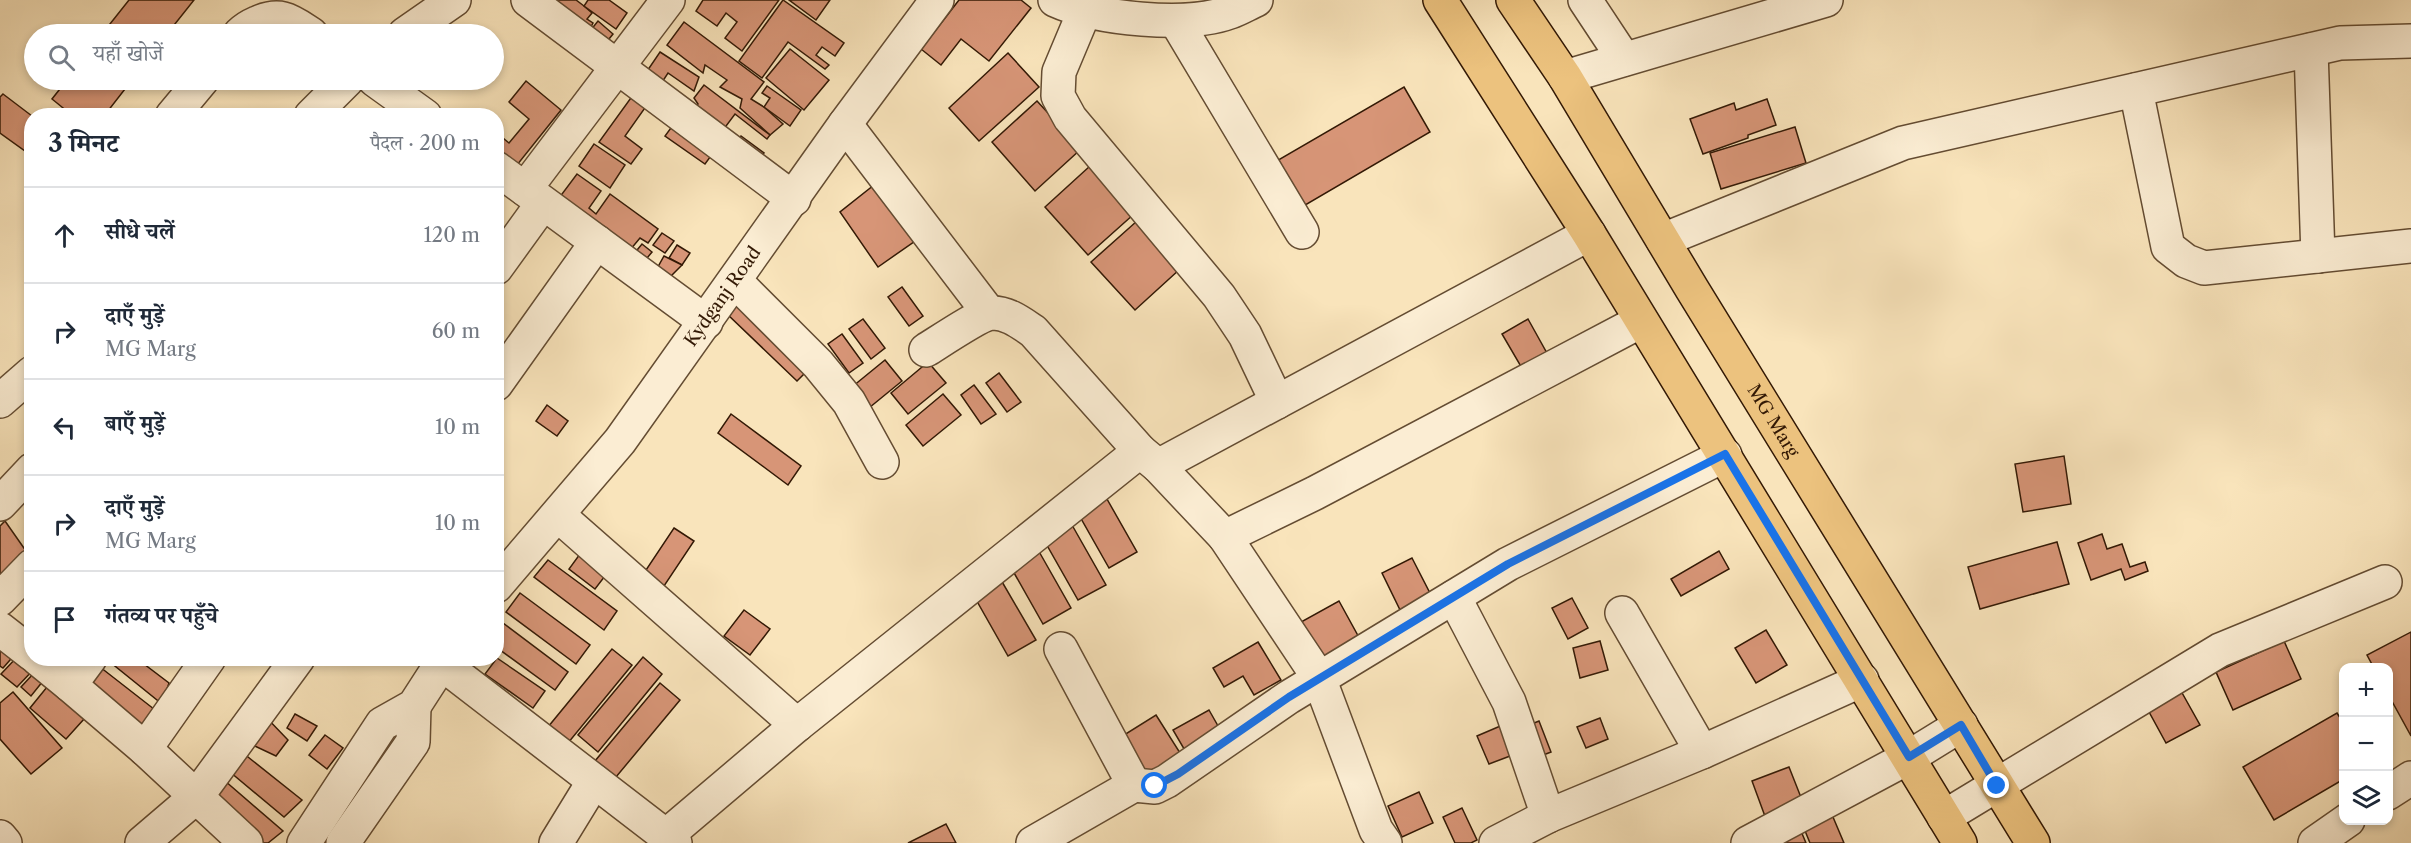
<!DOCTYPE html>
<html lang="hi">
<head>
<meta charset="utf-8">
<style>
	body { margin:0; font-family:"Libre Caslon Text","Noto Serif Devanagari",serif; background:#f6f6f7; color:#1f2937 }
	.controls { position:absolute; right:18px; bottom:18px; display:grid; overflow:hidden; border-radius:12px; box-shadow:0 3px 9px #0003 }
	.controls button { width:54px; height:54px; display:grid; place-items:center; padding:0; border:0; border-bottom:2px solid #e0e1e3; background:#fff; color:#1f2937; font:30px sans-serif }
	.stop { position:absolute; width:18px; height:18px; margin:-14px; border:4px solid #1a73e8; border-radius:50%; background:#fff }
	.stop.end { background:#1a73e8; border-color:#fff; box-shadow:0 2px 6px #0008 }
	.list { margin:0; padding:0; list-style:none }
	h2 { display:flex; justify-content:space-between; align-items:center; height:78px; margin:0; padding:0 24px; font-size:26px }
	h2 small { font-size:20px; font-weight:400; color:#747a83 }
	.list li { display:grid; grid-template-columns:39px 1fr auto; gap:18px; align-items:center; box-sizing:border-box; height:96px; padding:0 24px; border-top:2px solid #e0e1e3 }
	.list b { display:block; font-size:22px; white-space:nowrap }
	.list p { margin:0; font-size:20px; white-space:nowrap; color:#747a83 }
	.list em { font-size:20px; font-style:normal; color:#747a83 }
	.icon { flex:none; width:33px; height:33px; fill:none; stroke:currentColor; stroke-width:2; stroke-linecap:round; stroke-linejoin:round }
	.map { position:relative; flex:none; width:2411px; height:843px; overflow:hidden }
	.search { position:absolute; background:#fff; box-shadow:0 3px 9px #0003; left:24px; top:24px; width:480px; height:66px; display:flex; align-items:center; gap:15px; box-sizing:border-box; padding:0 21px; border-radius:33px; color:#747a83; font-size:22px }
	.panel { position:absolute; background:#fff; box-shadow:0 3px 9px #0003; left:24px; top:108px; width:480px; height:558px; border-radius:24px }
	.map>svg:first-child { display:block }
</style>
</head>
<body>
<div class="map">
<svg width="2411" height="843" viewBox="0 0 2411 843">
	<rect width="100%" height="100%" fill="#f9e4bb"/>
	<filter id="stains"><feTurbulence type="fractalNoise" baseFrequency=".00333" numOctaves="4"/><feColorMatrix values="0 0 0 0 .2 0 0 0 0 .09 0 0 0 0 .02 0 0 0 .5 -.17"/></filter>
	<radialGradient id="worn" r=".72"><stop offset=".6" stop-color="#630" stop-opacity="0"/><stop offset="1" stop-color="#630" stop-opacity=".3"/></radialGradient>
	<g fill="#d79577" stroke="#331905" stroke-width="1.5">
		<polygon points="129,0 194,0 167,34 102,34"/>
		<polygon points="540,0 576,0 584,6 592,13 587,19 593,23 586,36"/>
		<polygon points="588,0 609,0 627,13 616,29 584,6"/>
		<polygon points="703,0 779,0 742,51 725,38 737,22 726,13 717,26 696,11"/>
		<polygon points="783,0 844,43 835,56 822,47 816,55 829,65 825,69 788,42 762,78 739,61"/>
		<polygon points="789,0 830,0 816,20"/>
		<polygon points="959,0 1021,0 1031,8 989,61 961,39 941,65 921,49"/>
		<polygon points="598,21 613,34 601,49 586,36"/>
		<polygon points="684,22 764,82 751,99 764,107 783,124 770,135 740,108 742,99 720,87 727,80 705,65 703,73 667,45"/>
		<polygon points="790,49 829,80 804,110 766,78"/>
		<polygon points="660,52 699,77 694,91 668,73 655,93 639,83"/>
		<polygon points="1008,53 1039,87 979,141 949,108"/>
		<polygon points="67,80 132,80 104,116 73,116 52,99"/>
		<polygon points="390,80 422,80 411,95"/>
		<polygon points="526,81 561,110 517,165 496,148 496,135 498,134 509,143 529,119 509,102"/>
		<polygon points="704,85 770,135 767,139 735,114 720,134 734,145 741,136 764,153 752,169 686,120 698,104 694,98"/>
		<polygon points="767,86 801,110 790,126 764,107 770,98 762,93"/>
		<polygon points="1404,87 1430,132 1295,211 1268,166"/>
		<polygon points="3,94 32,116 32,156 0,133 0,97"/>
		<polygon points="633,95 647,105 625,136 642,149 631,164 599,142"/>
		<polygon points="1767,99 1776,125 1748,135 1748,138 1703,154 1690,119 1734,103 1736,110"/>
		<polygon points="1037,101 1081,149 1035,191 992,142"/>
		<polygon points="676,121 716,149 705,164 665,136"/>
		<polygon points="1795,127 1806,163 1721,189 1710,153"/>
		<polygon points="594,144 625,165 610,188 579,166"/>
		<polygon points="1090,166 1134,214 1088,255 1045,207"/>
		<polygon points="577,174 601,191 589,208 596,214 610,194 658,229 648,243 640,238 630,250 559,198"/>
		<polygon points="874,185 918,239 878,267 840,212"/>
		<polygon points="1137,221 1180,269 1135,310 1091,262"/>
		<polygon points="662,233 674,241 665,253 653,245"/>
		<polygon points="642,244 652,252 643,263 633,255"/>
		<polygon points="677,245 690,253 682,265 669,258"/>
		<polygon points="664,256 682,265 666,281 654,274"/>
		<polygon points="902,287 923,316 909,326 888,297"/>
		<polygon points="750,289 821,357 797,381 726,313"/>
		<polygon points="863,319 885,348 871,359 849,329"/>
		<polygon points="1528,319 1548,355 1523,370 1502,334"/>
		<polygon points="842,334 863,363 849,373 828,344"/>
		<polygon points="885,360 902,381 864,412 847,391"/>
		<polygon points="928,362 946,383 908,414 891,393"/>
		<polygon points="999,373 1021,402 1007,412 986,383"/>
		<polygon points="974,385 996,414 981,424 961,395"/>
		<polygon points="943,394 961,415 923,446 906,425"/>
		<polygon points="547,405 568,421 557,436 536,421"/>
		<polygon points="731,414 801,466 788,485 718,433"/>
		<polygon points="2064,456 2071,504 2023,512 2015,464"/>
		<polygon points="1103,492 1137,552 1109,568 1075,508"/>
		<polygon points="5,521 26,551 0,579 0,526"/>
		<polygon points="1072,525 1106,585 1078,600 1044,540"/>
		<polygon points="674,528 694,541 664,586 644,573"/>
		<polygon points="2102,534 2107,549 2122,544 2130,567 2145,562 2148,571 2125,580 2121,569 2091,580 2078,543"/>
		<polygon points="2057,542 2069,584 1980,609 1968,567"/>
		<polygon points="588,543 615,563 595,589 569,569"/>
		<polygon points="1037,548 1071,608 1043,624 1009,564"/>
		<polygon points="1719,551 1729,569 1681,596 1671,579"/>
		<polygon points="1412,558 1434,601 1403,616 1382,573"/>
		<polygon points="548,560 617,611 604,630 534,577"/>
		<polygon points="1001,580 1036,640 1008,656 974,596"/>
		<polygon points="520,593 590,645 576,664 506,612"/>
		<polygon points="1572,598 1588,628 1568,639 1552,608"/>
		<polygon points="1339,601 1362,643 1315,669 1292,627"/>
		<polygon points="744,610 770,629 750,655 724,636"/>
		<polygon points="499,620 568,672 555,690 496,647 496,623"/>
		<polygon points="1766,630 1787,665 1756,683 1735,648"/>
		<polygon points="2411,632 2411,736 2388,694 2388,668 2374,668 2367,655"/>
		<polygon points="0,636 17,652 3,668 0,666"/>
		<polygon points="1600,641 1608,670 1580,678 1573,648"/>
		<polygon points="2284,641 2301,679 2233,710 2216,672"/>
		<polygon points="1258,642 1281,680 1254,695 1243,676 1224,687 1213,668"/>
		<polygon points="612,649 632,665 568,743 548,727"/>
		<polygon points="18,656 34,669 17,687 1,674"/>
		<polygon points="643,657 662,674 598,752 578,735"/>
		<polygon points="105,658 136,658 169,683 162,704"/>
		<polygon points="497,658 545,691 533,708 485,674"/>
		<polygon points="100,667 159,713 138,737 83,687"/>
		<polygon points="34,673 43,681 31,696 21,687"/>
		<polygon points="660,683 680,700 616,777 595,761"/>
		<polygon points="47,687 84,719 66,739 30,708"/>
		<polygon points="2181,691 2200,725 2166,743 2148,710"/>
		<polygon points="13,692 62,748 31,774 0,739 0,703"/>
		<polygon points="1209,710 1222,733 1187,754 1173,730"/>
		<polygon points="2337,713 2344,724 2344,779 2274,820 2243,767"/>
		<polygon points="263,714 288,740 276,756 244,741"/>
		<polygon points="295,714 317,726 307,741 287,728"/>
		<polygon points="1156,715 1187,764 1141,779 1116,740"/>
		<polygon points="1600,718 1608,739 1586,748 1577,727"/>
		<polygon points="1539,721 1551,752 1533,759 1522,728"/>
		<polygon points="1505,724 1518,753 1489,764 1477,736"/>
		<polygon points="325,735 343,748 327,769 309,755"/>
		<polygon points="238,749 302,800 284,817 224,767"/>
		<polygon points="1789,767 1804,805 1766,819 1752,781"/>
		<polygon points="217,774 283,831 268,843 264,843 212,798"/>
		<polygon points="1419,792 1433,823 1402,837 1388,806"/>
		<polygon points="1462,808 1477,840 1471,843 1455,843 1443,817"/>
		<polygon points="1830,810 1844,843 1810,843 1801,821"/>
		<polygon points="946,824 956,843 908,843"/>
		<polygon points="1798,824 1806,843 1787,843 1782,830"/>
	</g>
	<g fill="none" stroke-linecap="round" stroke-linejoin="round">
		<g stroke="#644c32" stroke-width="36">
			<g id="minor">
				<polyline points="528,0 794,199"/>
				<path d="M1055,0C1097,19 1187,28 1230,12C1239,9 1247,4 1256,0"/>
				<polyline points="1585,0 1624,59"/>
				<polyline points="1085,10 1059,72 1058,96 1070,118 1219,296 1245,335 1277,402"/>
				<polyline points="1176,21 1302,232"/>
				<path d="M240,34C245,29 250,26 257,23C281,12 291,21 311,34"/>
				<polyline points="405,34 454,0"/>
				<polyline points="2311,50 2318,256"/>
				<polyline points="1565,77 1826,0"/>
				<polyline points="375,80 425,116"/>
				<polyline points="2136,90 2168,247 2186,261 2204,268 2411,246"/>
				<polyline points="172,116 202,80"/>
				<polyline points="311,116 347,80"/>
				<polyline points="845,124 989,313"/>
				<polyline points="496,168 706,322"/>
				<polyline points="525,189 668,0"/>
				<polyline points="1663,240 1903,143 2340,43 2411,41"/>
				<polyline points="496,268 543,203"/>
				<polyline points="735,281 818,364 849,402 882,462"/>
				<path d="M926,350C939,342 979,315 991,313C1007,312 1021,323 1033,331L1140,451"/>
				<polyline points="496,384 597,242"/>
				<polyline points="0,401 32,373"/>
				<polyline points="1158,466 1225,537 1315,493 1641,321"/>
				<polyline points="0,504 32,470"/>
				<polyline points="558,515 797,725"/>
				<polyline points="1225,537 1319,678 1376,830 1385,843"/>
				<path id="s1" d="M496,586L620,441L845,124L937,0"/>
				<polyline points="1454,597 1509,702 1548,816"/>
				<polyline points="0,599 32,566"/>
				<polyline points="1622,613 1702,752"/>
				<polyline points="0,629 32,654"/>
				<polyline points="1061,649 1134,785"/>
				<polyline points="37,658 70,685"/>
				<polyline points="90,658 70,685 145,749 246,843"/>
				<polyline points="441,663 675,843"/>
				<polyline points="145,749 209,658"/>
				<polyline points="2388,793 2411,778"/>
				<polyline points="1944,817 2220,650 2385,582"/>
				<polyline points="666,836 797,725 1140,451 1158,466 1589,234"/>
				<polyline points="0,837 5,843"/>
				<polyline points="142,843 197,796 298,658"/>
				<polyline points="304,843 382,724 414,706 445,658"/>
				<polyline points="343,843 413,742 414,706"/>
				<polyline points="556,843 594,781"/>
				<polyline points="1033,843 1134,785 1155,787 1167,781 1289,697 1508,564 1725,455"/>
				<polyline points="1496,843 1548,816 1702,752 1862,680"/>
				<polyline points="1748,843 1909,757 1961,725"/>
				<polyline points="2315,843 2348,820"/>
			</g>
		</g>
		<g stroke="#331905" stroke-width="36">
			<g id="major">
				<polyline points="1440,0 1589,234 1960,843"/>
				<path id="s2" d="M1513,0L1565,77L1692,289L2033,843"/>
			</g>
		</g>
		<use href="#minor" stroke="#fbedd3" stroke-width="33"/>
		<use href="#major" stroke="#ecc27e" stroke-width="33"/>
	</g>
	<g fill="none" stroke-linecap="round" stroke-linejoin="round">
		<polyline stroke="#1a73e8" stroke-width="8" points="1155,786 1178,774 1289,697 1508,564 1725,454 1909,757 1961,725 1997,786"/>
	</g>
	<g text-anchor="middle" dominant-baseline="central" stroke-width="6" stroke-linejoin="round" paint-order="stroke">
		<g font-size="18" fill="#331905" stroke="#fbedd3">
			<text stroke="none"><textPath href="#s1" startOffset="368">Kydganj Road</textPath></text>
			<text stroke="none"><textPath href="#s2" startOffset="495">MG Marg</textPath></text>
		</g>
	</g>
	<rect width="100%" height="100%" filter="url(#stains)"/>
	<rect width="100%" height="100%" fill="url(#worn)"/>
</svg>
<div class="controls">
<button>+</button>
<button>−</button>
<button><svg class="icon" aria-label="layers" viewBox="0 0 24 24"><path d="M12 4l9 5-9 5-9-5zM3 14l9 5 9-5"/></svg></button>
</div>
<div class="stop" style="left:1155px;top:786px"></div>
<div class="stop end" style="left:1997px;top:786px"></div>
<div class="search"><svg class="icon" aria-label="search" viewBox="0 0 24 24"><circle cx="10" cy="10" r="6"/><path d="M15 15l6 6"/></svg>यहाँ खोजें</div>
<section class="panel">
<h2>3 मिनट<small>पैदल · 200 m</small></h2>
<ul class="list">
<li><svg class="icon" aria-label="ahead" viewBox="0 0 24 24"><path d="M12 20V5M6 11l6-6 6 6"/></svg><div><b>सीधे चलें</b></div><em>120 m</em></li>
<li><svg class="icon" aria-label="right" viewBox="0 0 24 24"><path d="M7 20v-9h11M14 6l5 5-5 5"/></svg><div><b>दाएँ मुड़ें</b><p>MG Marg</p></div><em>60 m</em></li>
<li><svg class="icon" aria-label="left" viewBox="0 0 24 24"><path d="M17 20v-9H6M10 6l-5 5 5 5"/></svg><div><b>बाएँ मुड़ें</b></div><em>10 m</em></li>
<li><svg class="icon" aria-label="right" viewBox="0 0 24 24"><path d="M7 20v-9h11M14 6l5 5-5 5"/></svg><div><b>दाएँ मुड़ें</b><p>MG Marg</p></div><em>10 m</em></li>
<li><svg class="icon" aria-label="arrive" viewBox="0 0 24 24"><path d="M6 21V4h12l-3 4 3 4H6"/></svg><div><b>गंतव्य पर पहुँचे</b></div></li>
</ul>
</section>
</div>
</body>
</html>
